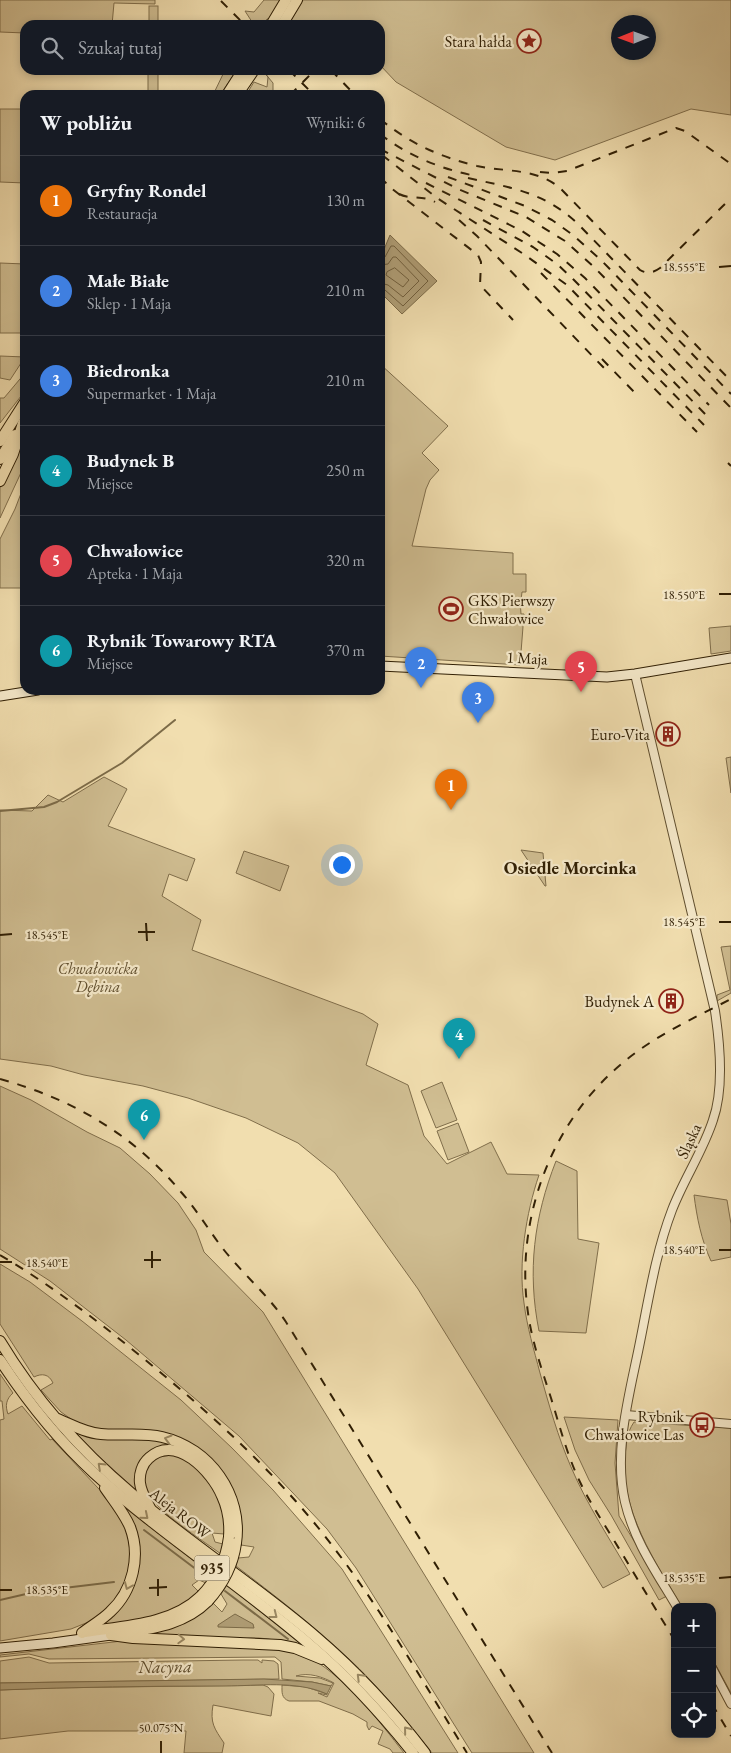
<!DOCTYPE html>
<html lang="pl">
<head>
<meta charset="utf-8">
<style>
	body { margin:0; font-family:"EB Garamond",serif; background:#242831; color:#f1f3f6 }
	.controls { position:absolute; right:15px; bottom:15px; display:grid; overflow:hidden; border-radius:10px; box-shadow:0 2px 8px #0003 }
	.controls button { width:45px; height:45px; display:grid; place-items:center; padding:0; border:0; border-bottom:1px solid #363941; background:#171b24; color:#f1f3f6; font:25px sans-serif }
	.compass { position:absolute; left:611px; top:15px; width:45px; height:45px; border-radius:50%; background:#171b24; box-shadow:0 2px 8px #0003; rotate:269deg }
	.you { position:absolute; left:341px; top:864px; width:18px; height:18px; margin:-12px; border:4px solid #fff; border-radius:50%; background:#1a73e8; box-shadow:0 0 0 8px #1a73e833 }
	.badge { display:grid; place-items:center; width:32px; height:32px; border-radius:50%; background:#0f766e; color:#fff; font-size:16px; font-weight:700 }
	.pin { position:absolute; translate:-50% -41px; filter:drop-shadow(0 1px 2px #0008) }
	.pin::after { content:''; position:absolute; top:26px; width:18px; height:15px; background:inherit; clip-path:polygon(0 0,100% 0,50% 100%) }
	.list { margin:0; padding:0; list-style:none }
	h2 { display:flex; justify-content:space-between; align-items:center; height:65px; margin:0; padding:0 20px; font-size:21px }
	h2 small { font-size:16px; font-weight:400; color:#9ea1a6 }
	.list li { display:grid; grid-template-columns:32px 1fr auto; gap:15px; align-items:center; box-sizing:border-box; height:90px; padding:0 20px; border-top:1px solid #363941 }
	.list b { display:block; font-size:19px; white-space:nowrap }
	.list p { margin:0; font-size:16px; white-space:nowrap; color:#9ea1a6 }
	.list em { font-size:16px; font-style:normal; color:#9ea1a6 }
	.icon { flex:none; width:28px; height:28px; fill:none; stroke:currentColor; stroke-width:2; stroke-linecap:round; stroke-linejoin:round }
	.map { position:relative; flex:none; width:731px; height:1753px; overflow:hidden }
	.search { position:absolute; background:#171b24; box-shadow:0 2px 8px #0003; left:20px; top:20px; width:365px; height:55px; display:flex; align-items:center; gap:12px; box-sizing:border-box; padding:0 18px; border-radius:15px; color:#9ea1a6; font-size:19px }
	.panel { position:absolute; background:#171b24; box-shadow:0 2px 8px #0003; left:20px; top:90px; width:365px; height:605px; border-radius:15px }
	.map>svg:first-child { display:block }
</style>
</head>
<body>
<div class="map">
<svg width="731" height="1753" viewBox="0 0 731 1753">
	<rect width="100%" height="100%" fill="#f1deaf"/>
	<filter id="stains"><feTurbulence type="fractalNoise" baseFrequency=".004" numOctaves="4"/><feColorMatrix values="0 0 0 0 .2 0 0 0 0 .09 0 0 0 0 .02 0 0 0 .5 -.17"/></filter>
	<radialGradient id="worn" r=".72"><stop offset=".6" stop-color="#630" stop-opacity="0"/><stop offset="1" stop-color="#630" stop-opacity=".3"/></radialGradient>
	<g fill="#d0be92" stroke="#806e4b" fill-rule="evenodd">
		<polygon points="0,0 155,0 155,4 114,3 112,25 25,25 25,33 0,32"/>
		<polygon points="264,0 280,0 269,19 267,19 263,25 254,25 245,11 254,12"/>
		<path d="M303,0H731V115L691,109L555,160L506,147L396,82L380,65V25H288ZM648,22V52H618V22Z"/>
		<rect x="149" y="6" width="9" height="19"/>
		<rect x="148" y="70" width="10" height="25"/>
		<polygon points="225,70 237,70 220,95 213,95"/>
		<polygon points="263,71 273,83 273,90 270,95 246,95 254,82 267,87 268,77"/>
		<polygon points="0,109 25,109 25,183 0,182"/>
		<polygon points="0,263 25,264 25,333 0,333"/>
		<polygon points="0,356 25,357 10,380 0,378"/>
		<polygon points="380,364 448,426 422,453 439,470 430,480 426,489 412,546 513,553 513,574 526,574 526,592 522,592 521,600 520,600 521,614 524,614 520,665 380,656"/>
		<polygon points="25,373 25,391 0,423 0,398 4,398"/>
		<polygon points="25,436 25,464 0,518 0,488"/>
		<polygon points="25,483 25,588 0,588 0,539 15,509"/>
		<polygon points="731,626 731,651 711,654 709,628"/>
		<polygon points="731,757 731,793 726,758"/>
		<path d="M104,777L127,789L108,826L195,859L187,881L169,874L162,896L201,920L192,950L363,1014L378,1024L366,1065L408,1085L424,1136L447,1164L491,1142L507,1174L539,1175C526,1213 518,1263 524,1303C527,1327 534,1350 540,1373C549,1405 558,1437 571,1467C587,1505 610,1539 630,1574L603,1588L418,1289L335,1173L298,1143L246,1118L188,1098L143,1086L84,1075L51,1066L0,1059V810L32,811L48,795L63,802Z"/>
		<polygon points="521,850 543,853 546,886 545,886"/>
		<polygon points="244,851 289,866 280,891 236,873"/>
		<polygon points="731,946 731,993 717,1001 717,995 730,990 721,947"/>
		<polygon points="442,1082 457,1120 436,1128 421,1091"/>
		<polygon points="0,1086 31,1100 87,1132 120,1148 150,1174 178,1203 196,1230 204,1252 263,1312 534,1753 472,1753 356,1568 327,1529 239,1436 126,1340 50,1281 0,1249"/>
		<polygon points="458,1123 469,1152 448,1160 437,1131"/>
		<path d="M556,1161L577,1171L578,1239L599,1243L586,1333L539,1331C527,1271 534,1217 556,1161Z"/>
		<path d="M694,1195L727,1200L731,1224V1257L711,1261C701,1239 697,1218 694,1195Z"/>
		<path d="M0,1264L30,1282L82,1321L181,1400L232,1448L273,1490L342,1569L458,1753H432C406,1720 379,1687 348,1658C313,1625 274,1595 236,1566L238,1558L249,1557L254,1547L241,1545L240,1544L241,1534L188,1443L98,1430L78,1424L61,1412L41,1390L53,1383C49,1374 42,1373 34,1377L0,1324Z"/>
		<path d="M0,1374L13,1393C6,1399 5,1406 8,1414L22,1406L50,1440L52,1439L113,1504L129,1535L131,1568L118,1599L96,1619L71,1629L0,1641V1420L4,1419L2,1401H0Z"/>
		<polygon points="564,1417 618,1420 615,1463 619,1516 667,1596 659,1600 611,1515 589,1480 575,1450"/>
		<path d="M634,1422L731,1428V1693L712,1658V1607H682C655,1561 620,1511 625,1455C627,1442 626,1434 634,1422Z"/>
		<polygon points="74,1431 158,1440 198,1457 232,1525 197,1458 153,1451 137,1491 96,1454"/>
		<path d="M174,1455L191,1462L216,1491L226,1519L224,1534L212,1533L215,1542L223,1544L221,1554C202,1540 156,1511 147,1492C143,1484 144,1478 146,1470C150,1457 163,1456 174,1455Z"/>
		<polygon points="123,1506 212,1575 206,1583 199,1580 192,1585 199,1592 176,1610 134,1621 98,1625 135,1579"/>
		<path d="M227,1585L307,1649C284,1643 266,1635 242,1639L134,1635L213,1603L222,1612L227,1604L221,1594Z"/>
		<path d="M122,1641L286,1649C295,1652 304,1655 312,1659C348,1680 379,1721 404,1753H393L390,1749L378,1744L383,1731L372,1726L369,1730L367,1726V1722L353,1714L319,1701H289C281,1698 282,1692 282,1685L306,1687L327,1694V1695L318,1693L327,1697L334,1683C323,1677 309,1672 296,1676L320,1678L333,1683L331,1686L312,1682L282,1679L281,1662L275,1657L49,1659L29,1654L0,1657V1655Z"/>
		<polygon points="29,1657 49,1663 243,1660 258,1660 262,1663 262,1660 274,1661 278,1664 279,1679 0,1683 0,1661"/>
		<path d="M263,1685L268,1687L274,1694L271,1716L213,1705C210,1723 214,1728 224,1743L222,1753H184L186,1731H68L0,1739V1690L48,1688Z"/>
	</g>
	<g fill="#af9d75" stroke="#7c6b48">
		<polygon points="390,235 437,281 402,314 380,292 380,259"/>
		<polygon points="235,1614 253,1624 254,1628 218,1627 218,1625"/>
		<path d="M264,1679L312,1682L331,1686L327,1694C296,1680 258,1686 225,1686C150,1686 75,1687 0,1690V1683Z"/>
	</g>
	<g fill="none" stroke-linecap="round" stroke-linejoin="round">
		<g stroke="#705e3c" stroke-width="1">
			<polyline points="380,259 385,257 391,246 394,246 428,281 403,306 385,290 380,289"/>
			<polyline points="380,265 388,264 393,257 396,257 419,281 403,297 388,285 380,283"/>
			<polygon points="395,268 409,280 403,287 386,275 387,272"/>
		</g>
		<g stroke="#7c6b48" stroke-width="2">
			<polyline points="0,811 44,807 57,802 122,763 175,720"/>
			<polyline points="144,1530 209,1579"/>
			<polyline points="225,1591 288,1639"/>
			<polyline points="0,1600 39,1591 114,1582"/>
		</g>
		<g stroke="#604f2f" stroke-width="10">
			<g id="tertiary">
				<path d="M635,674L715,1011C720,1044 724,1089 713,1120C703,1151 684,1179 672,1210C656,1252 649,1297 640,1342C630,1393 613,1450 625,1502C634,1541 657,1573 677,1607"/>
				<polyline points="626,1415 731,1424"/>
				<polyline points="712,1668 731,1704"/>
			</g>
		</g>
		<g stroke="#301f04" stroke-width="11">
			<g id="secondary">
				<polyline points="380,666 607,677 635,674 731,658"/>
				<polyline points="0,696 38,690"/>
				<polyline points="0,1648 53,1643 111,1635"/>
			</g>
		</g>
		<g stroke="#301f04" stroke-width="12">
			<g id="primary">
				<polyline points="271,25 286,0"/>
				<polyline points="282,25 297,0"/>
				<polyline points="227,95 243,70"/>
				<polyline points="237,95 254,70"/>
				<polyline points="0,441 25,402"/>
				<polyline points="0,459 15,435"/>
				<polyline points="0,481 13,454 23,423"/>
				<path d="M0,1341C35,1399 79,1449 131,1493C190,1544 257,1586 316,1637C357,1672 393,1711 425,1753"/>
				<path d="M0,1360C27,1401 58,1440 94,1473C162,1535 239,1584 308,1643C347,1676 381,1713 413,1753"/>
				<path d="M58,1419C72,1425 86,1433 101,1434C122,1436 142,1432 162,1437C210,1448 243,1495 236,1543"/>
				<path d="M150,1508C146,1500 141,1492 140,1483C139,1474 142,1464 149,1458C176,1433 212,1472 222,1496C228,1509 230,1523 229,1537"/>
				<path d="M85,1632C124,1626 171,1625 201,1596"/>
				<path d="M82,1633C91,1626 102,1620 110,1612C133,1591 141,1556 130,1527C124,1513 114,1501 105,1488"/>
				<path d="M124,1633C155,1628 185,1624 208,1601"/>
				<polyline points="111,1635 133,1638 280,1645 295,1648 322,1659"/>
			</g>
		</g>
		<use href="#tertiary" stroke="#f6eacb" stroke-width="8"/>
		<use href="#secondary" stroke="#f6eacb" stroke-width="9"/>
		<use href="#primary" stroke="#f1deaf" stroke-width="10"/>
		<g stroke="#301f04" stroke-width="2" stroke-dasharray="9 9" stroke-linecap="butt">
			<polyline points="221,1 245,25"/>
			<polyline points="289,70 314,95"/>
			<polyline points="331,70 355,95"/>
			<polyline points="290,95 310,75 320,70"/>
			<path d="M380,119C409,143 440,157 477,166C505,172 538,168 561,189L640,270C647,274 653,273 660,268L731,198"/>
			<path d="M380,134C408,156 441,169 476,176"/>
			<polyline points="380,149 458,189 526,217 565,241 595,268 731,408"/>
			<polyline points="382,155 437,198 522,253 567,285 704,425"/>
			<polyline points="540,172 551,173 567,171 676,128 685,131 731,164"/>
			<polyline points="380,177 391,188 478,255 481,262 480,285 513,320"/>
			<polyline points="448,177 525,206 552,220 573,235 601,260 731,394"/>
			<path d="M468,178C512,188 545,192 579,225L731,381"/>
			<polyline points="426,183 522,231 557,254 585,278 709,405"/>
			<path d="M399,194C411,200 423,195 435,202"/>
			<polyline points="459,220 477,236 604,368"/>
			<polyline points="483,220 533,247 557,264 573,279 710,419"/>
			<polyline points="541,273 697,432"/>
			<polyline points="602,359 639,397"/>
			<polyline points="728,463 731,466"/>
			<path d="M0,1079C72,1099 133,1134 181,1192C197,1210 209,1231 224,1250C244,1275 268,1295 286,1322L552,1753"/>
			<path d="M0,1255C49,1284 94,1318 138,1354C208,1411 276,1472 331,1544C382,1610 423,1682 467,1753"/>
			<path d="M675,1641C655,1608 635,1575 615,1542C603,1522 590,1503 580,1482C567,1455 560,1427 551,1398C542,1370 532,1342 528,1313C515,1222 549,1126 619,1066C652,1037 692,1019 731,999"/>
			<polyline points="712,1704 731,1736"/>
		</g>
		<g stroke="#301f04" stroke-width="12" stroke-linecap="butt">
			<g id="primary-bridge">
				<path d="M201,1596C218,1579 226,1560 229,1537"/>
				<path d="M208,1601C223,1584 233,1566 236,1543"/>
			</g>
		</g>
		<use href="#primary-bridge" stroke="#f1deaf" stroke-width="10"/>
	</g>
	<defs><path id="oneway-chevron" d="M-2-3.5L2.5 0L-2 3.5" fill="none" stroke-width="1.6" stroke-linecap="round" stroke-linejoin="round" transform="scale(1.25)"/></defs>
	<g stroke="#9a8862">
		<use href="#oneway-chevron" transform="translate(168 1439) rotate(-164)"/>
		<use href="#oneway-chevron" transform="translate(101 1466) rotate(-137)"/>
		<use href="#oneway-chevron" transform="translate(145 1516) rotate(40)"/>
		<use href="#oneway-chevron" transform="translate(128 1586) rotate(113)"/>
		<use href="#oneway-chevron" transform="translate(274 1615) rotate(38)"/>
		<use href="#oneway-chevron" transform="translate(181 1639) rotate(3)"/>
		<use href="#oneway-chevron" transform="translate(360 1677) rotate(-135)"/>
		<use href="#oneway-chevron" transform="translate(407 1730) rotate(-129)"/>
	</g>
	<path fill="none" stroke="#301f04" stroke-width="2" d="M719,267L731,266M719,594H731M719,922H731M146,923L147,941M138,932H155M0,935L12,934M719,1250H731M152,1251V1268M144,1260H161M0,1262H12M719,1578L731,1577M158,1579V1596M149,1588L167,1587M0,1590H12M161,1741V1753"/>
	<defs>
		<g id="sight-ring" transform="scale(1.25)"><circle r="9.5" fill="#f6eacb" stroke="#8f2418" stroke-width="1.5"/><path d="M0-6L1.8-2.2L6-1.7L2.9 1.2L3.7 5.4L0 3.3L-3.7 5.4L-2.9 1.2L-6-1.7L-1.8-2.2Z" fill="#8f2418"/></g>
		<g id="stadium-ring" transform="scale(1.25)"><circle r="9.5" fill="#f6eacb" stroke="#8f2418" stroke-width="1.5"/><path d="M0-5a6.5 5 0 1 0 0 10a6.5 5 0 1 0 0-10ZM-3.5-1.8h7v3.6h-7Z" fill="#8f2418"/></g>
		<g id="building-ring" transform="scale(1.25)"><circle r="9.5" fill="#f6eacb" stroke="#8f2418" stroke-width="1.5"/><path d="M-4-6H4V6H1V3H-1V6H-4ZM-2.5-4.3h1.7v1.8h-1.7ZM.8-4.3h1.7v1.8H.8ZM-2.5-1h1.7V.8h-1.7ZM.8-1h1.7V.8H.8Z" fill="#8f2418"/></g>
		<g id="bus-ring" transform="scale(1.25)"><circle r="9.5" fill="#f6eacb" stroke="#8f2418" stroke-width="1.5"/><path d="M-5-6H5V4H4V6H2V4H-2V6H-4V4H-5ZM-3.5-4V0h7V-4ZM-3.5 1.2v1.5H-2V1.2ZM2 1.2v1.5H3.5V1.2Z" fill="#8f2418"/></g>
	</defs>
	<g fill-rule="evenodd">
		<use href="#sight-ring" x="529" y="41"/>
		<use href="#stadium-ring" x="451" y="609"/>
		<use href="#building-ring" x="668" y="734"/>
		<use href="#building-ring" x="671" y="1001"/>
		<use href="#bus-ring" x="702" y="1425"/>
	</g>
	<g text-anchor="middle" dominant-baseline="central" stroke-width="4.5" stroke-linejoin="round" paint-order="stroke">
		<rect fill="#f6eacb" stroke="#6b5c40" stroke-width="1" x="194.5" y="1555.5" width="35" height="25" rx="4"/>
		<g font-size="15" font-weight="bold" fill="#301f04">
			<text x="212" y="1568">935</text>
		</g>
		<g font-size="16" fill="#301f04" stroke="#f6eacb" text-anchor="end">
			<text x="512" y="41">Stara hałda</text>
			<text x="468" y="600" text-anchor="start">GKS Pierwszy<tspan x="468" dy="18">Chwałowice</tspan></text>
			<text x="650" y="734">Euro-Vita</text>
			<text x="654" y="1001">Budynek A</text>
			<text x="684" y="1416">Rybnik<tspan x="684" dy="18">Chwałowice Las</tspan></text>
		</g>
		<g font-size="16" fill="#301f04" stroke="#f6eacb">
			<text transform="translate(527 658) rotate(3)">1 Maja</text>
			<text transform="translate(689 1141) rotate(-65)">Śląska</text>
			<text transform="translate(180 1513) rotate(38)">Aleja ROW</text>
		</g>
		<g font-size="16" font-style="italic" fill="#604f2f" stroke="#f6eacb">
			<text x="98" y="968">Chwałowicka<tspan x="98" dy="18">Dębina</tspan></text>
		</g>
		<g font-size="18" font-weight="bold" fill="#301f04" stroke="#f6eacb">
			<text x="570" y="867">Osiedle Morcinka</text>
		</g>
		<g font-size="18" font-style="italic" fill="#5c4b2c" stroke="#f6eacb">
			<text transform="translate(165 1666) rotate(-1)">Nacyna</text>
		</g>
	</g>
	<g font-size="12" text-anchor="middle" fill="#301f04" stroke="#f6eacb" stroke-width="4.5" stroke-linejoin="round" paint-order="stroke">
		<text x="684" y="271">18.555°E</text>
		<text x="684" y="599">18.550°E</text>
		<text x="684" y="926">18.545°E</text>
		<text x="47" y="939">18.545°E</text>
		<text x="684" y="1254">18.540°E</text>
		<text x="47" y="1267">18.540°E</text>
		<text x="684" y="1582">18.535°E</text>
		<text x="47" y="1594">18.535°E</text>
		<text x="161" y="1732">50.075°N</text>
	</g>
	<rect width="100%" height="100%" filter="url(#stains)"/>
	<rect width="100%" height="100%" fill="url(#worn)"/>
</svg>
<div class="controls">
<button>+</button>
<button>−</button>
<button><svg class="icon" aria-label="locate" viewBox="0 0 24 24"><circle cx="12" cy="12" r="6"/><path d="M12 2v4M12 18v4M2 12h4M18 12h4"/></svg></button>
</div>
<svg class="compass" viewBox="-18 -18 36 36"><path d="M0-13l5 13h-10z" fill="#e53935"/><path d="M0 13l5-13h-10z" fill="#9ea1a6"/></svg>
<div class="you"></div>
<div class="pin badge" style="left:451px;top:810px;background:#e8710a">1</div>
<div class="pin badge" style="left:421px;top:688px;background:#3f7fe0">2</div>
<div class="pin badge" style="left:478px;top:723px;background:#3f7fe0">3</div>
<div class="pin badge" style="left:459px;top:1059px;background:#0f9aa8">4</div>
<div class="pin badge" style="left:581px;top:692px;background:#e0444e">5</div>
<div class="pin badge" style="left:144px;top:1140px;background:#0f9aa8">6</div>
<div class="search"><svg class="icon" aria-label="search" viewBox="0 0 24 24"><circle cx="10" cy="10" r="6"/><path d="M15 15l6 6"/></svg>Szukaj tutaj</div>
<section class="panel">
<h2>W pobliżu<small>Wyniki: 6</small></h2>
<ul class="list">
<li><span class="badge" style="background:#e8710a">1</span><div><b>Gryfny Rondel</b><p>Restauracja</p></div><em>130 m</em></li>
<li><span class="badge" style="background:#3f7fe0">2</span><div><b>Małe Białe</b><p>Sklep · 1 Maja</p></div><em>210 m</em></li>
<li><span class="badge" style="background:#3f7fe0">3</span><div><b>Biedronka</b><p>Supermarket · 1 Maja</p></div><em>210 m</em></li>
<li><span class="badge" style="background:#0f9aa8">4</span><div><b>Budynek B</b><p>Miejsce</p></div><em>250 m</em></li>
<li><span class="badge" style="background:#e0444e">5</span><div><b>Chwałowice</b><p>Apteka · 1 Maja</p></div><em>320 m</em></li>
<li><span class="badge" style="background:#0f9aa8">6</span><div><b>Rybnik Towarowy RTA</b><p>Miejsce</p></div><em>370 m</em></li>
</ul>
</section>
</div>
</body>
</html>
